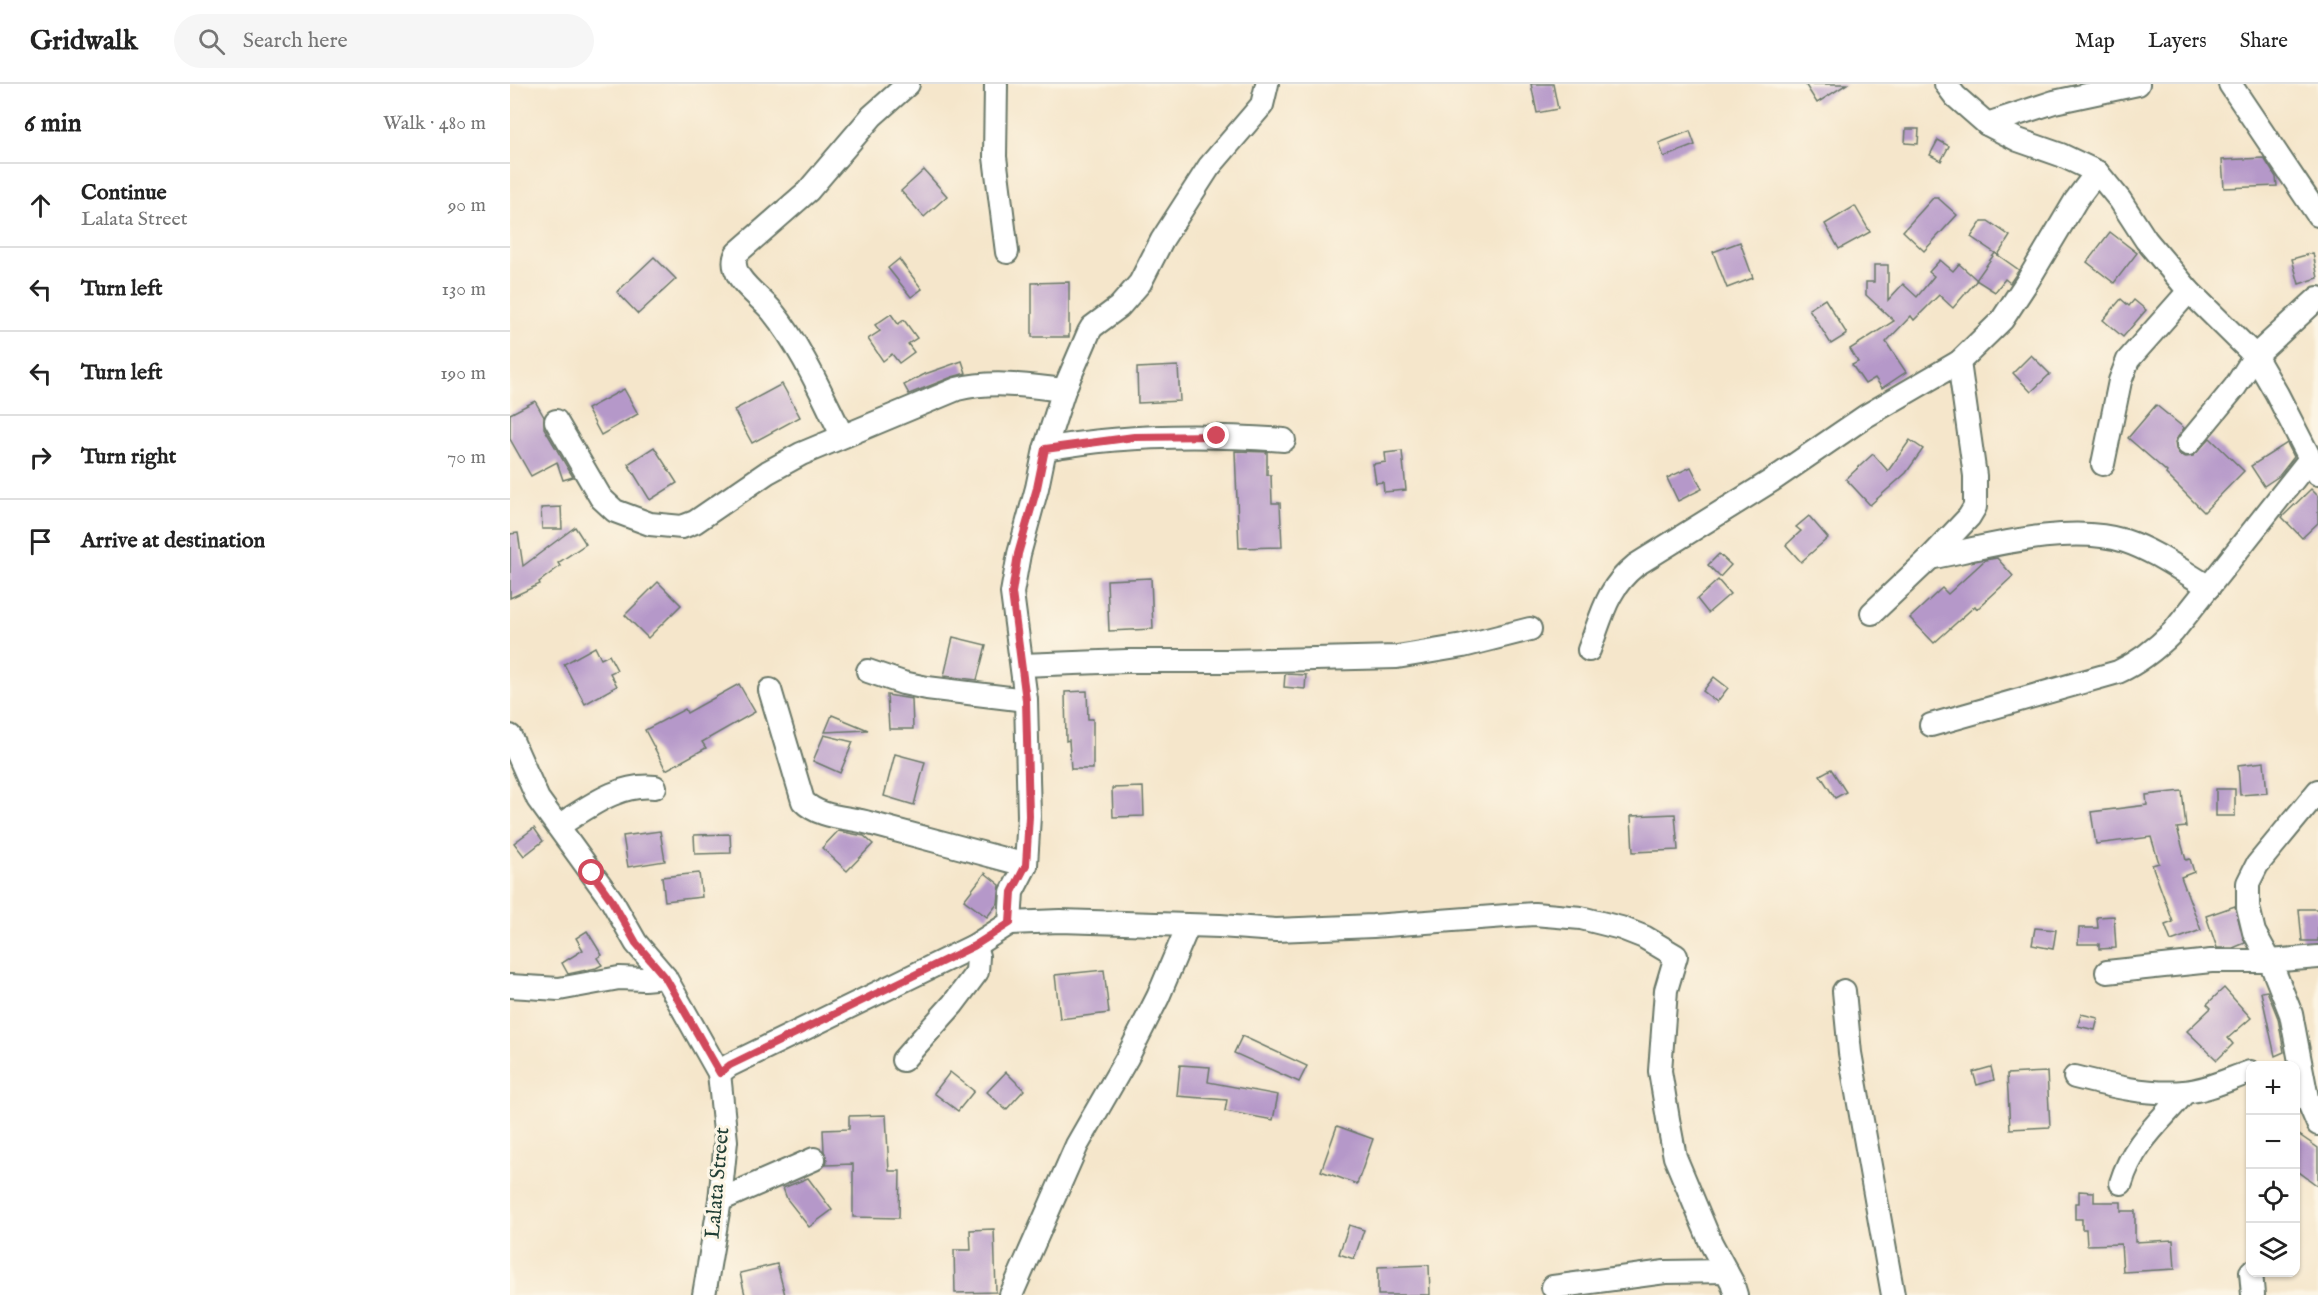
<!DOCTYPE html>
<html lang="en">
<head>
<meta charset="utf-8">
<style>
	body { margin:0; font-family:"IM FELL English",serif; background:#f6f6f6; color:#222 }
	.controls { position:absolute; right:18px; bottom:18px; display:grid; overflow:hidden; border-radius:12px; box-shadow:0 2px 4px #0004 }
	.controls button { width:54px; height:54px; display:grid; place-items:center; padding:0; border:0; border-bottom:2px solid #e0e0e0; background:#fff; color:#222; font:30px sans-serif }
	.stop { position:absolute; width:18px; height:18px; margin:-14px; border:4px solid #d1495b; border-radius:50%; background:#fff }
	.stop.end { background:#d1495b; border-color:#fff; box-shadow:0 2px 6px #0008 }
	.list { margin:0; padding:0; list-style:none }
	h2 { display:flex; justify-content:space-between; align-items:center; height:78px; margin:0; padding:0 24px; font-size:26px }
	h2 small { font-size:20px; font-weight:400; color:#767676 }
	.list li { display:grid; grid-template-columns:39px 1fr auto; gap:18px; align-items:center; box-sizing:border-box; height:84px; padding:0 24px; border-top:2px solid #e0e0e0 }
	.list b { display:block; font-size:22px; white-space:nowrap }
	.list p { margin:0; font-size:20px; white-space:nowrap; color:#767676 }
	.list em { font-size:20px; font-style:normal; color:#767676 }
	.icon { flex:none; width:33px; height:33px; fill:none; stroke:currentColor; stroke-width:2; stroke-linecap:round; stroke-linejoin:round }
	.map { position:relative; flex:none; width:1808px; height:1211px; overflow:hidden }
	header { display:flex; align-items:center; gap:36px; box-sizing:border-box; height:84px; padding:0 30px; background:#fff; border-bottom:2px solid #e0e0e0 }
	header strong { font-size:28px }
	nav { display:flex; gap:33px; margin-inline-start:auto; font-size:21px }
	.search { width:420px; height:54px; background:#f6f6f6; display:flex; align-items:center; gap:15px; box-sizing:border-box; padding:0 21px; border-radius:33px; color:#767676; font-size:22px }
	main { display:flex }
	aside { flex:1; background:#fff }
	.map>svg:first-child { display:block }
</style>
</head>
<body>
<header>
<strong>Gridwalk</strong>
<div class="search"><svg class="icon" aria-label="search" viewBox="0 0 24 24"><circle cx="10" cy="10" r="6"/><path d="M15 15l6 6"/></svg>Search here</div>
<nav><a>Map</a><a>Layers</a><a>Share</a></nav>
</header>
<main>
<aside>
<h2>6 min<small>Walk · 480 m</small></h2>
<ul class="list">
<li><svg class="icon" aria-label="ahead" viewBox="0 0 24 24"><path d="M12 20V5M6 11l6-6 6 6"/></svg><div><b>Continue</b><p>Lalata Street</p></div><em>90 m</em></li>
<li><svg class="icon" aria-label="left" viewBox="0 0 24 24"><path d="M17 20v-9H6M10 6l-5 5 5 5"/></svg><div><b>Turn left</b></div><em>130 m</em></li>
<li><svg class="icon" aria-label="left" viewBox="0 0 24 24"><path d="M17 20v-9H6M10 6l-5 5 5 5"/></svg><div><b>Turn left</b></div><em>190 m</em></li>
<li><svg class="icon" aria-label="right" viewBox="0 0 24 24"><path d="M7 20v-9h11M14 6l5 5-5 5"/></svg><div><b>Turn right</b></div><em>70 m</em></li>
<li><svg class="icon" aria-label="arrive" viewBox="0 0 24 24"><path d="M6 21V4h12l-3 4 3 4H6"/></svg><div><b>Arrive at destination</b></div></li>
</ul>
</aside>
<div class="map">
<svg width="1808" height="1211" viewBox="0 0 1808 1211">
	<rect width="100%" height="100%" fill="#fcf5e5"/>
	<filter id="ink" filterUnits="userSpaceOnUse"><feTurbulence type="fractalNoise" baseFrequency=".0167" numOctaves="2"/><feDisplacementMap in="SourceGraphic" scale="12" xChannelSelector="R" yChannelSelector="G"/><feConvolveMatrix kernelMatrix="1 2 1 2 8 2 1 2 1" color-interpolation-filters="sRGB"/></filter>
	<filter id="wash" filterUnits="userSpaceOnUse"><feTurbulence type="fractalNoise" baseFrequency=".008" numOctaves="4" result="noise"/><feDisplacementMap in="SourceGraphic" scale="24" xChannelSelector="R" yChannelSelector="G"/><feGaussianBlur stdDeviation="1.35" result="paint"/><feColorMatrix in="noise" values="0 0 0 0 0 0 0 0 0 0 0 0 0 0 0 0 0 1.4 0 .05"/><feComposite in="paint" operator="in"/></filter>
	<g filter="url(#wash)">
		<rect width="100%" height="100%" fill="#f5e6cb"/>
		<g id="blocks">
			<g fill="#b598c9">
				<polygon points="1021,0 1043,0 1048,25 1027,29"/>
				<polygon points="1295,0 1337,0 1307,19"/>
				<polygon points="1396,45 1409,45 1408,60 1395,59"/>
				<polygon points="1180,47 1185,61 1154,73 1149,59"/>
				<polygon points="1428,56 1439,62 1431,77 1420,71"/>
				<polygon points="1754,74 1766,93 1767,102 1714,104 1712,76"/>
				<polygon points="414,86 437,112 414,133 391,107"/>
				<polygon points="1423,114 1428,114 1447,131 1414,167 1393,147"/>
				<polygon points="1345,122 1360,148 1329,165 1315,140"/>
				<polygon points="1472,137 1478,137 1500,152 1488,171 1461,153"/>
				<polygon points="1600,148 1627,169 1604,199 1577,178"/>
				<polygon points="1230,158 1243,194 1217,204 1203,168"/>
				<polygon points="1485,169 1509,186 1500,199 1495,195 1485,208 1466,196"/>
				<polygon points="1803,169 1808,194 1789,200 1782,175"/>
				<polygon points="144,173 166,195 128,230 107,208"/>
				<polygon points="389,175 412,205 401,213 378,184"/>
				<polygon points="1430,176 1443,187 1449,180 1467,196 1443,224 1429,211 1404,236 1401,232 1376,258 1396,288 1372,304 1365,294 1355,300 1342,281 1348,278 1340,265 1384,237 1356,211 1356,198 1364,198 1364,181 1378,181 1378,216 1393,200 1407,213 1424,192 1419,188"/>
				<polygon points="559,198 559,253 522,253 522,199"/>
				<polygon points="1315,215 1337,250 1321,260 1299,225"/>
				<polygon points="1611,215 1619,222 1624,216 1636,226 1613,253 1593,236"/>
				<polygon points="381,230 388,240 394,236 407,254 398,260 404,268 389,279 382,270 373,277 358,255 370,247 365,241"/>
				<polygon points="1521,271 1540,290 1521,308 1503,289"/>
				<polygon points="452,277 456,289 442,293 399,310 394,301 415,290"/>
				<polygon points="668,282 670,317 628,319 627,284"/>
				<polygon points="272,300 290,333 242,359 224,326"/>
				<polygon points="114,305 128,330 91,351 77,325"/>
				<polygon points="25,317 34,333 34,344 63,393 53,396 47,378 21,392 0,355 0,330"/>
				<polygon points="1646,321 1674,344 1665,358 1666,365 1670,371 1676,373 1683,372 1700,354 1734,387 1694,428 1656,390 1657,388 1618,354"/>
				<polygon points="1400,356 1413,365 1396,389 1360,421 1336,395 1363,370 1378,387"/>
				<polygon points="1777,359 1784,373 1769,392 1754,402 1741,382"/>
				<polygon points="144,363 167,399 140,416 118,380"/>
				<polygon points="725,367 757,368 757,391 761,391 762,419 770,419 772,463 729,464"/>
				<polygon points="892,367 896,406 874,408 873,398 866,399 863,380 876,378 875,369"/>
				<polygon points="1181,383 1192,405 1168,417 1157,394"/>
				<polygon points="1801,405 1808,412 1808,439 1792,454 1772,433"/>
				<polygon points="51,423 52,445 32,445 31,424"/>
				<polygon points="1299,432 1318,454 1291,478 1276,461 1291,447 1286,443"/>
				<polygon points="65,443 76,460 48,479 50,482 29,498 30,500 0,514 0,450 8,449 13,482"/>
				<polygon points="1209,470 1221,481 1210,493 1198,481"/>
				<polygon points="1487,474 1503,492 1467,525 1465,522 1424,559 1400,534 1432,504 1438,510 1475,476"/>
				<polygon points="641,494 643,545 599,547 597,496"/>
				<polygon points="1208,496 1220,510 1198,529 1187,515"/>
				<polygon points="148,498 171,521 138,554 115,531"/>
				<polygon points="443,553 476,561 467,596 434,592"/>
				<polygon points="85,563 91,575 99,571 107,586 100,589 107,602 75,620 54,580"/>
				<polygon points="775,590 796,591 795,605 774,603"/>
				<polygon points="1204,593 1218,604 1207,618 1193,607"/>
				<polygon points="229,600 245,628 192,658 196,664 156,686 135,646 175,625 177,629"/>
				<polygon points="577,607 578,635 583,635 583,685 561,685 559,656 556,657 555,608"/>
				<polygon points="377,611 402,615 403,645 379,645"/>
				<polygon points="322,631 358,646 315,648"/>
				<polygon points="314,651 343,658 330,689 303,677"/>
				<polygon points="385,670 415,678 404,721 374,712"/>
				<polygon points="1754,678 1757,709 1730,711 1728,681"/>
				<polygon points="1321,685 1336,708 1325,714 1310,691"/>
				<polygon points="633,703 634,732 603,733 602,704"/>
				<rect x="1706" y="705" width="19" height="27"/>
				<polygon points="1672,707 1676,743 1667,744 1676,776 1680,775 1684,788 1671,793 1691,846 1661,857 1655,841 1663,838 1642,781 1649,779 1641,753 1586,760 1581,728 1637,721 1636,711"/>
				<polygon points="1165,730 1168,766 1123,768 1121,732"/>
				<polygon points="24,744 33,757 14,772 4,759"/>
				<polygon points="150,747 155,777 118,783 113,752"/>
				<polygon points="328,747 354,752 363,760 337,787 312,764"/>
				<polygon points="220,750 221,769 185,770 184,751"/>
				<polygon points="189,789 192,813 155,817 152,793"/>
				<polygon points="475,789 490,801 488,819 477,833 454,816"/>
				<polygon points="1725,822 1735,859 1723,864 1707,864 1696,832"/>
				<polygon points="1789,825 1808,825 1808,857 1792,857"/>
				<polygon points="1604,832 1606,864 1589,865 1589,860 1568,860 1569,844 1588,844 1587,833"/>
				<polygon points="1525,844 1546,846 1543,865 1522,861"/>
				<polygon points="77,847 92,871 87,874 92,881 86,884 58,890 52,879 73,866 66,854"/>
				<polygon points="594,886 599,929 550,935 545,891"/>
				<polygon points="1714,904 1741,934 1718,954 1723,960 1707,976 1677,947 1701,924 1697,920"/>
				<polygon points="1757,907 1768,934 1774,968 1765,972 1751,908"/>
				<polygon points="1571,930 1588,934 1585,946 1568,942"/>
				<polygon points="732,952 797,982 789,998 724,969"/>
				<polygon points="670,981 700,983 698,998 768,1011 763,1036 715,1027 717,1016 667,1012"/>
				<polygon points="1481,983 1484,996 1467,1001 1463,988"/>
				<polygon points="440,988 464,1007 448,1027 424,1009"/>
				<polygon points="496,988 514,1006 496,1026 477,1008"/>
				<polygon points="1537,988 1540,1043 1500,1045 1497,990"/>
				<polygon points="376,1031 379,1087 390,1087 389,1134 343,1133 343,1080 316,1081 317,1076 314,1067 313,1046 339,1045 339,1032"/>
				<polygon points="827,1042 863,1055 847,1100 811,1087"/>
				<polygon points="1785,1048 1808,1064 1808,1102 1785,1085"/>
				<polygon points="298,1094 322,1126 299,1143 277,1115 273,1104"/>
				<polygon points="1569,1107 1584,1108 1584,1118 1611,1118 1611,1127 1625,1127 1625,1158 1663,1156 1665,1185 1613,1188 1611,1160 1577,1161 1576,1145 1572,1145 1572,1135 1565,1135 1565,1119 1569,1119"/>
				<polygon points="839,1141 854,1146 844,1175 829,1170"/>
				<polygon points="484,1145 486,1208 445,1209 444,1166 461,1166 460,1146"/>
				<polygon points="267,1180 275,1211 235,1211 230,1189"/>
				<polygon points="919,1181 920,1211 868,1211 868,1183"/>
			</g>
		</g>
	</g>
	<g filter="url(#ink)">
		<use href="#blocks" fill-opacity="0" stroke="#6a7869" stroke-width="1.5"/>
		<g fill="none" stroke-linecap="round" stroke-linejoin="round">
			<g stroke="#6a7869" stroke-width="26">
				<g id="minor">
					<polyline points="486,0 485,73 497,168"/>
					<polyline points="1436,0 1445,12 1477,40 1508,56 1551,71 1587,88 1610,116 1636,156 1679,207 1745,272 1767,310 1808,390"/>
					<polyline points="1720,0 1808,131"/>
					<polyline points="1477,40 1544,18 1628,0"/>
					<path d="M46,337L91,414L105,427L140,440L172,443L185,438L258,388L291,370L447,305C483,296 518,302 554,306"/>
					<path d="M332,351C311,309 292,264 262,227C250,212 215,191 227,169L298,107L362,32L398,0"/>
					<polyline points="1678,360 1725,303 1745,272 1808,214"/>
					<path d="M535,365C614,350 694,350 774,356"/>
					<polyline points="1593,380 1610,297 1618,276 1679,207"/>
					<path d="M1420,474C1476,463 1558,439 1615,457C1645,467 1672,487 1699,503"/>
					<polyline points="1362,529 1420,474 1459,433 1465,423 1465,392 1449,278"/>
					<path d="M1079,566C1092,532 1096,505 1126,481L1261,397L1356,332L1449,278L1492,236L1517,198L1566,116L1587,88"/>
					<polyline points="512,581 617,577 716,577 887,573 953,562 1020,545"/>
					<polyline points="358,587 393,599 417,604 516,616"/>
					<path d="M260,606L293,717C309,734 338,733 359,739C411,753 464,767 516,781"/>
					<path d="M1421,641L1608,588C1630,578 1646,565 1663,548L1799,376"/>
					<polyline points="0,652 28,715 102,817 126,859 155,893 209,989 216,1057 210,1116 194,1211"/>
					<polyline points="1808,707 1747,781 1738,799 1738,823 1744,848 1760,877 1781,930 1797,1014 1808,1040"/>
					<path d="M48,742C79,723 108,699 145,703"/>
					<polyline points="500,839 550,837 710,842 766,846 863,842 1024,830 1071,834 1111,844 1134,853 1166,872 1156,906 1150,987 1159,1041 1165,1073 1201,1159 1222,1198 1226,1211"/>
					<polyline points="1597,888 1701,877 1760,877 1808,873"/>
					<polyline points="0,902 49,905 109,894 134,895 155,893"/>
					<polyline points="1334,907 1340,969 1383,1211"/>
					<polyline points="393,976 443,920 467,888 468,872 464,862"/>
					<polyline points="209,989 220,981 464,862 500,839 502,808 516,781 519,732 516,616 502,509 509,470 527,404 535,365 554,306 579,248 582,243 609,223 630,199 652,156 699,83 752,21 757,0"/>
					<path d="M1565,993C1601,1002 1637,1011 1674,1008C1697,1006 1719,995 1740,988"/>
					<path d="M1611,1099C1623,1059 1650,1038 1675,1008"/>
					<polyline points="210,1116 304,1075"/>
					<polyline points="1741,1188 1743,1211"/>
					<polyline points="1043,1203 1155,1188 1216,1187"/>
					<polyline points="501,1211 567,1061 617,974 648,913 678,842"/>
				</g>
			</g>
			<use href="#minor" stroke="#fff" stroke-width="22"/>
		</g>
	</g>
	<g fill="none" stroke-linecap="round" stroke-linejoin="round" filter="url(#ink)">
		<polyline stroke="#d1495b" stroke-width="8" points="82,789 102,817 126,859 155,893 210,989 220,981 464,862 500,839 502,808 516,781 519,732 516,616 502,509 508,470 527,404 535,365 624,353 707,352"/>
	</g>
	<g text-anchor="middle" dominant-baseline="central" stroke-width="6" stroke-linejoin="round" paint-order="stroke">
		<g font-size="21" fill="#1f3d34" stroke="#fcf5e5">
			<text transform="translate(208 1099) rotate(-85)">Lalata Street</text>
		</g>
	</g>
</svg>
<div class="controls">
<button>+</button>
<button>−</button>
<button><svg class="icon" aria-label="locate" viewBox="0 0 24 24"><circle cx="12" cy="12" r="6"/><path d="M12 2v4M12 18v4M2 12h4M18 12h4"/></svg></button>
<button><svg class="icon" aria-label="layers" viewBox="0 0 24 24"><path d="M12 4l9 5-9 5-9-5zM3 14l9 5 9-5"/></svg></button>
</div>
<div class="stop" style="left:82px;top:789px"></div>
<div class="stop end" style="left:707px;top:352px"></div>
</div>
</main>
</body>
</html>
